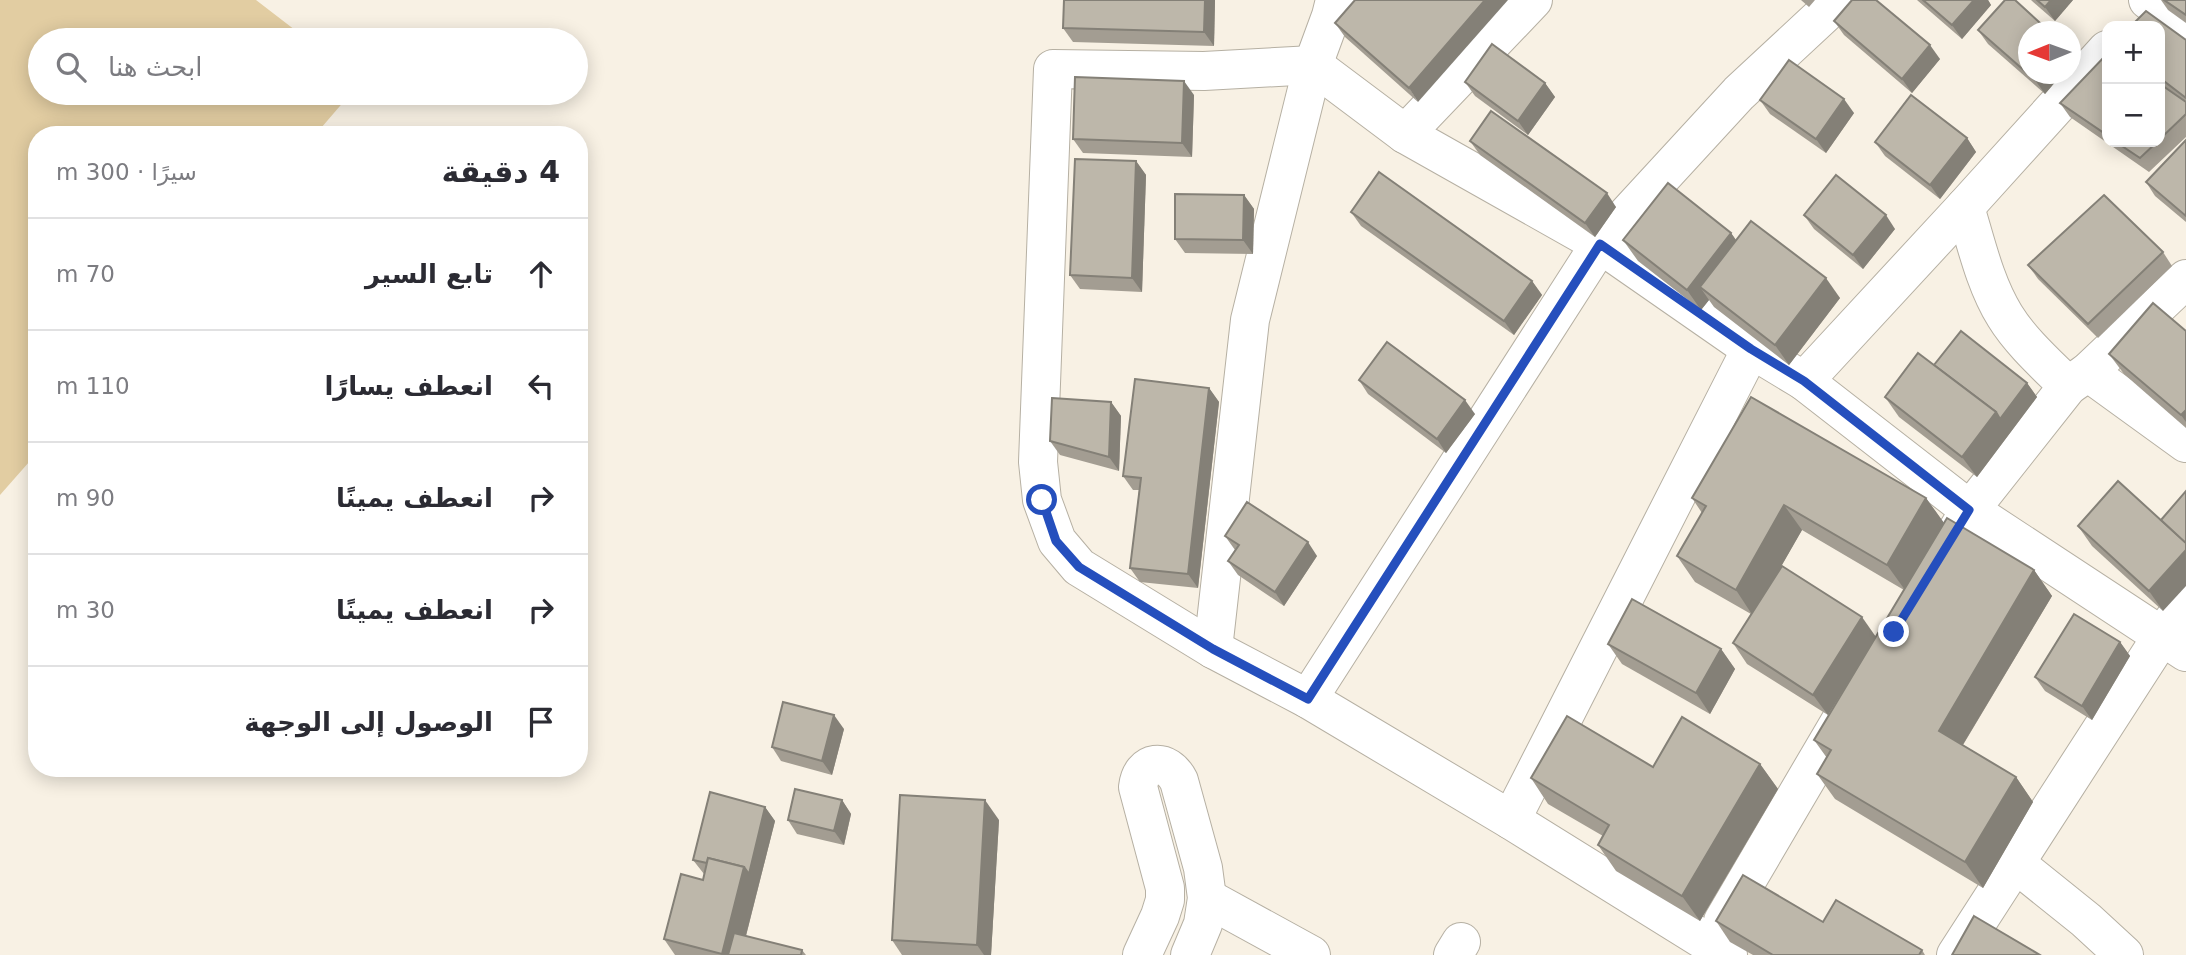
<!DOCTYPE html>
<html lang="ar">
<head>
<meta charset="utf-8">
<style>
	body { margin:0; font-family:"DejaVu Sans",Vazirmatn,sans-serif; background:#f2f2f3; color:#2b2b33; direction:rtl }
	.controls { position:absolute; right:21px; top:21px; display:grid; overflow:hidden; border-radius:14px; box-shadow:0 4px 18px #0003 }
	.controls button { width:63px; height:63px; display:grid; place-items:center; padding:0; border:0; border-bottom:2px solid #e1e1e2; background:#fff; color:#2b2b33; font:35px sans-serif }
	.compass { position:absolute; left:2018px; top:21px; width:63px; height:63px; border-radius:50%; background:#fff; box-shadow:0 4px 18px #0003; rotate:269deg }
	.stop { position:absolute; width:21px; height:21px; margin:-16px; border:5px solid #254fbd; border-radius:50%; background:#fff }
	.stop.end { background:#254fbd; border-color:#fff; box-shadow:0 2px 7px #0008 }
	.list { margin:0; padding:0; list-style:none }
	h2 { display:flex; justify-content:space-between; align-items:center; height:91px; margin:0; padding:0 28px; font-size:30px }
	h2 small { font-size:23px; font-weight:400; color:#7c7c81 }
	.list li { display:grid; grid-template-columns:46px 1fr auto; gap:21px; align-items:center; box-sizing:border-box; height:112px; padding:0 28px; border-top:2px solid #e1e1e2 }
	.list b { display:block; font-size:26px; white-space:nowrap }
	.list em { font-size:23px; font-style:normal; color:#7c7c81 }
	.icon { flex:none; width:38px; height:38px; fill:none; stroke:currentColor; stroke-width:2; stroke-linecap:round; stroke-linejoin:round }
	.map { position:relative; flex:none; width:2186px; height:955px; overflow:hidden; direction:ltr }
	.search { position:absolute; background:#fff; box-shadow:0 4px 18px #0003; left:28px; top:28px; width:560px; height:77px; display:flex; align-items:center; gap:18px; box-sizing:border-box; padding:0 24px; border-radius:38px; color:#7c7c81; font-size:26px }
	.panel { position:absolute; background:#fff; box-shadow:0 4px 18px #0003; left:28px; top:126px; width:560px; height:651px; border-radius:28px; direction:rtl }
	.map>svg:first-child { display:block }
</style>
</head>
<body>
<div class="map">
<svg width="2186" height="955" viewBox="0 0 2186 955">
	<rect width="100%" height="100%" fill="#f8f1e4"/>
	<polygon fill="#e2cda2" points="0,0 256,0 308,40 40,40 40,93 346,93 346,99 315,135 37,135 37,453 0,495"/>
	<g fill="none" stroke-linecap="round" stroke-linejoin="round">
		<g stroke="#b6b0a3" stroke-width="40">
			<g id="minor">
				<polyline points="2148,0 2186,28"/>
				<polyline points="1405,134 1533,0"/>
				<path d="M1965,207C1976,243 1985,284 2005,316C2021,342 2046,364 2068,386"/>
				<polyline points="2088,372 2186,443"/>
				<polyline points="1804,381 1965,207 2107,50"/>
				<polyline points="1957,531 1970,510 2068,386 2088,372 2186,279"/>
				<polyline points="1213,649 1250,320 1313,65 1331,16 1335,0"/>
				<polyline points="1308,699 1600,244 1739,93 1839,0"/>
				<polyline points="1511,820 1751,349"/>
				<polyline points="2015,863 2086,920 2124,955"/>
				<polyline points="1207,898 1311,955"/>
				<polyline points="1723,921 1848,708"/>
				<path d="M1142,955L1160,916L1165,900V888L1138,787C1141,760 1167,757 1179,781L1203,868L1207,898L1203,924L1190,955"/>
				<polyline points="1453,955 1461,942"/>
				<polyline points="1728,955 1511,820 1308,699 1213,649 1079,567 1057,541 1042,500 1038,462 1053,69 1204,71 1313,65 1405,134 1600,244 1751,349 1804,381 1970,510 2186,652"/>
				<polyline points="1956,955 2162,636 2186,603"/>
			</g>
		</g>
		<use href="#minor" stroke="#fff" stroke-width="38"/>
	</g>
	<g fill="#a39d92" fill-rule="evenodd">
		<polygon points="1064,0 1215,0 1214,46 1073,42 1063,28"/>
		<polygon points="1355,0 1418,102 1345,37 1335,23"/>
		<polygon points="1801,0 1815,0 1809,7"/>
		<polygon points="1917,0 1988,0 1991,5 1962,39"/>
		<polygon points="2031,0 2073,0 2055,21"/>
		<polygon points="2161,0 2186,0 2186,23 2168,10"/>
		<polygon points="1834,21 1940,59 1912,93 1844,35"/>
		<polygon points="2160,26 2186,40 2186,137 2149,172 2070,117 2060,103 2107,54 2107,142 2160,142"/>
		<polygon points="1978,30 2062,74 2045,94 1988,44"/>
		<polygon points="1465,82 1545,83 1555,97 1528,135 1475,96"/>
		<polygon points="1194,95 1192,157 1083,153 1073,139"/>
		<polygon points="1760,100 1854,113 1826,153 1770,114"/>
		<polygon points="1967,138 1976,152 1940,199 1885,156 1875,142"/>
		<polygon points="2186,140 2186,222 2155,196 2146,182"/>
		<polygon points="1470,141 1616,207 1595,237 1480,155"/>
		<polygon points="1136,161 1146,175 1142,292 1080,289 1070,275"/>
		<polygon points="1244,195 1254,209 1253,254 1185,253 1175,239"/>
		<polygon points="1351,212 1532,281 1542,295 1514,335 1361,226"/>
		<polygon points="1804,215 1895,229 1863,269 1814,229"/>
		<polygon points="1731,233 1736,240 1840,298 1789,365 1714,307 1709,300 1701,310 1638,261 1623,240"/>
		<polygon points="2163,252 2172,266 2098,338 2038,279 2028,265"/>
		<polygon points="2186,331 2186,428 2124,374 2109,354"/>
		<polygon points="1934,365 2027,383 2037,397 1977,477 1899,417 1885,397"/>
		<polygon points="1359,380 1475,414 1446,453 1368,394"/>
		<polygon points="1209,388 1219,402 1198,588 1140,582 1130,568 1139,490 1133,490 1123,476"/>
		<polygon points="1111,402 1121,416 1119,471 1060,455 1050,441"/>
		<polygon points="2118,481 2163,611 2092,546 2078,526"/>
		<path d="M1692,498H1926L1944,523L2034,570L2052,596L1963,745L2016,777L2033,802L1983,888L1835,799L1817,774L1827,758L1814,740L1866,653L1828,715L1747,664L1733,643L1751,614L1695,582L1677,556L1702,513ZM1802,530L1904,590L1876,637L1776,575Z"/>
		<polygon points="1225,536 1317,556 1284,606 1238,575 1228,561 1235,550"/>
		<polygon points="2120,642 2130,656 2092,720 2045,691 2035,677"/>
		<polygon points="1608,644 1721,649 1735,669 1710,714 1622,664"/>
		<polygon points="844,729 832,775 781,761 772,747"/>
		<polygon points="1760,764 1778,789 1700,921 1616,871 1598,845 1603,836 1548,804 1531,778 1653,767"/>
		<polygon points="842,800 851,814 844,845 797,834 788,820"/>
		<polygon points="765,807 775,821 746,936 802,950 806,955 675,955 664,939 703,880 704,874 693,860"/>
		<polygon points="999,820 991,955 902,955 892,940"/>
		<polygon points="1716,921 1823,922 1922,950 1925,955 1753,955 1730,942"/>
	</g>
	<g fill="#848077">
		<polygon points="1205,0 1215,0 1214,46 1204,32"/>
		<polygon points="1485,0 1508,0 1418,102 1409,88"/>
		<polygon points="1974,0 1988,0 1991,5 1962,39 1952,25"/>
		<polygon points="2051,0 2073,0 2055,21 2045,7"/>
		<polygon points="1930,45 1940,59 1912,93 1902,79"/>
		<polygon points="2070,53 2075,59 2070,64"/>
		<polygon points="2040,74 2062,74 2045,94 2035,80"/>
		<polygon points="1184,81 1194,95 1192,157 1182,143"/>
		<polygon points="1545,83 1555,97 1528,135 1518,121"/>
		<polygon points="1844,99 1854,113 1826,153 1816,139"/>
		<polygon points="1967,138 1976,152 1940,199 1930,185"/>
		<polygon points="1136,161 1146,175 1142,292 1132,278"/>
		<polygon points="1607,193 1616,207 1595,237 1585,223"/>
		<polygon points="1244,195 1254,209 1253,254 1243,240"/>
		<polygon points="1886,215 1895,229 1863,269 1853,255"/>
		<polygon points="1731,233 1745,253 1700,287 1709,300 1701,310 1687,290"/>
		<polygon points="1826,278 1840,298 1789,365 1775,345"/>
		<polygon points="1532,281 1542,295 1514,335 1504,321"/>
		<polygon points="2027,383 2037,397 1977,477 1962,457 1996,412"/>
		<polygon points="1209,388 1219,402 1198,588 1188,574"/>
		<polygon points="1465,400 1475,414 1446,453 1437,439"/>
		<polygon points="1111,402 1121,416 1119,471 1109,457"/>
		<polygon points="2186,410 2186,422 2181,415"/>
		<polygon points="1926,498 1944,523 1905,590 1887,565"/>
		<polygon points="1784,505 1802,530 1753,616 1736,590"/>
		<polygon points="1308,542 1317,556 1284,606 1275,592"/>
		<polygon points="2186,550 2186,586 2163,611 2149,591"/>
		<polygon points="2034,570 2052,596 1956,756 1939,731"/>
		<polygon points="1862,617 1876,637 1828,715 1813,695"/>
		<polygon points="2120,642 2130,656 2092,720 2082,706"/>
		<polygon points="1721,649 1735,669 1710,714 1696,693"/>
		<polygon points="834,715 844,729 832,775 822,761"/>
		<polygon points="1760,764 1778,789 1700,921 1682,896"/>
		<polygon points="2016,777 2033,802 1983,888 1965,862"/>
		<polygon points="842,800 851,814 844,845 834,831"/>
		<polygon points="985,800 999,820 991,955 984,955 977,945"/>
		<polygon points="765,807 775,821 741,955 723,955 722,954 744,867"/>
	</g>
	<g fill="#bdb7aa" stroke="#848077" stroke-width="2">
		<polygon points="1064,0 1205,0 1204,32 1063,28"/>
		<polygon points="1355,0 1485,0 1409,88 1335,23"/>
		<polygon points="1852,0 1876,0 1930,45 1902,79 1834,21"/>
		<polygon points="1923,0 1974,0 1952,25"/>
		<polygon points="2005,0 2015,0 2050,32 2028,32 2028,74 2040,74 2035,80 1978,30"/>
		<polygon points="2037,0 2051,0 2045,7"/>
		<polygon points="2164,0 2186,0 2186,15"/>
		<polygon points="2146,11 2186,40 2186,98 2160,78 2160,26 2131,26"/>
		<polygon points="1492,44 1545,83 1518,121 1465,82"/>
		<polygon points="2107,54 2107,135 2060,103"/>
		<polygon points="1789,60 1844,99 1816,139 1760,100"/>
		<polygon points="1075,77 1184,81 1182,143 1073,139"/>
		<polygon points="2160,84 2186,102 2186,114 2160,139"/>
		<polygon points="1911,95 1967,138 1930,185 1875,142"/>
		<polygon points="1491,111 1607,193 1585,223 1470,141"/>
		<polygon points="2186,140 2186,216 2146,182"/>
		<polygon points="2116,142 2157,142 2140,158"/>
		<polygon points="1075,159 1136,161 1132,278 1070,275"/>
		<polygon points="1379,172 1532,281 1504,321 1351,212"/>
		<polygon points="1836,175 1886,215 1853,255 1804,215"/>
		<polygon points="1668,183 1731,233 1687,290 1623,240"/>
		<polygon points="1175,194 1244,195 1243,240 1175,239"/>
		<polygon points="2104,195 2163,252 2088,324 2028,265"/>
		<polygon points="1751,221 1826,278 1775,345 1700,287"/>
		<polygon points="2153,303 2186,331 2186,410 2181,415 2109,354"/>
		<polygon points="1961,331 2027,383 2000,419 1996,412 1934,365"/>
		<polygon points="1387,342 1465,400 1437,439 1359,380"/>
		<polygon points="1918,353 1996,412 1962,457 1885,397"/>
		<polygon points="1135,379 1209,388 1188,574 1130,568 1141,478 1123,476"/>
		<polygon points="1751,397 1926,498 1887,565 1784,505 1736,590 1677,556 1706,506 1692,498"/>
		<polygon points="1052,398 1111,402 1109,457 1050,441"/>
		<polygon points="2118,481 2186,543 2186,550 2149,591 2078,526"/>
		<polygon points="2186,491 2186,543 2161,520"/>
		<polygon points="1247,502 1308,542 1275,592 1228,561 1239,545 1225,536"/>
		<polygon points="1947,518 2034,570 1939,731 2016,777 1965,862 1817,774 1831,750 1814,740"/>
		<polygon points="1782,566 1862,617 1813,695 1733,643"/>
		<polygon points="1632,599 1721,649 1696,693 1608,644"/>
		<polygon points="2074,614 2120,642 2082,706 2035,677"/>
		<polygon points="783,702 834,715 822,761 772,747"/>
		<polygon points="1567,716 1653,767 1682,717 1760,764 1682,896 1598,845 1609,825 1531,778"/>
		<polygon points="795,789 842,800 834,831 788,820"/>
		<polygon points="710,792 765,807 749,874 744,867 708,858 707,863 693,860"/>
		<polygon points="900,795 985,800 977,945 892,940"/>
		<polygon points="708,858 744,867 722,954 664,939 681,874 703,880"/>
		<polygon points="1743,875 1823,922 1836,900 1922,950 1919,955 1773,955 1716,921"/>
		<polygon points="1974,916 2040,955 1952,955"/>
		<polygon points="734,933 802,950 801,955 728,955"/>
	</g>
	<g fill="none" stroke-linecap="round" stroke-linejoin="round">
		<polyline stroke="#254fbd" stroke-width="9" points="1042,500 1056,541 1079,567 1213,649 1308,699 1600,244 1751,349 1804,381 1969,510 1894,632"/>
	</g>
</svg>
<div class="controls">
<button>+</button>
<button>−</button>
</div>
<svg class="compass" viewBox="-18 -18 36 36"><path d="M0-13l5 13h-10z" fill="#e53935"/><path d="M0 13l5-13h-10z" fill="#7c7c81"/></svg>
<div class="stop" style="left:1042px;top:500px"></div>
<div class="stop end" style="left:1894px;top:632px"></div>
<div class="search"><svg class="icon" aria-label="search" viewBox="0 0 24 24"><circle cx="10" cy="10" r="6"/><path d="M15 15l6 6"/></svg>ابحث هنا</div>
<section class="panel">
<h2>4 دقيقة<small>سيرًا · 300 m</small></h2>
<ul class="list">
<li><svg class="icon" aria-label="ahead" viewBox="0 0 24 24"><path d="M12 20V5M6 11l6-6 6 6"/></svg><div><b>تابع السير</b></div><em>70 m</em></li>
<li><svg class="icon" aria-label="left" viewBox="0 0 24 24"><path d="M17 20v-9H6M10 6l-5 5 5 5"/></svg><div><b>انعطف يسارًا</b></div><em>110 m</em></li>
<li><svg class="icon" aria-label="right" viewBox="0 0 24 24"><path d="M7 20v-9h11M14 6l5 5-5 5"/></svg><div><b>انعطف يمينًا</b></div><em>90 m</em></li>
<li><svg class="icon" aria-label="right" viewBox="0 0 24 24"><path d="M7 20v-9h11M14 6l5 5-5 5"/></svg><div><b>انعطف يمينًا</b></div><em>30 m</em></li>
<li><svg class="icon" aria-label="arrive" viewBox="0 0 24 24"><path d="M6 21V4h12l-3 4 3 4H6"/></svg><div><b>الوصول إلى الوجهة</b></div></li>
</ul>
</section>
</div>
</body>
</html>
